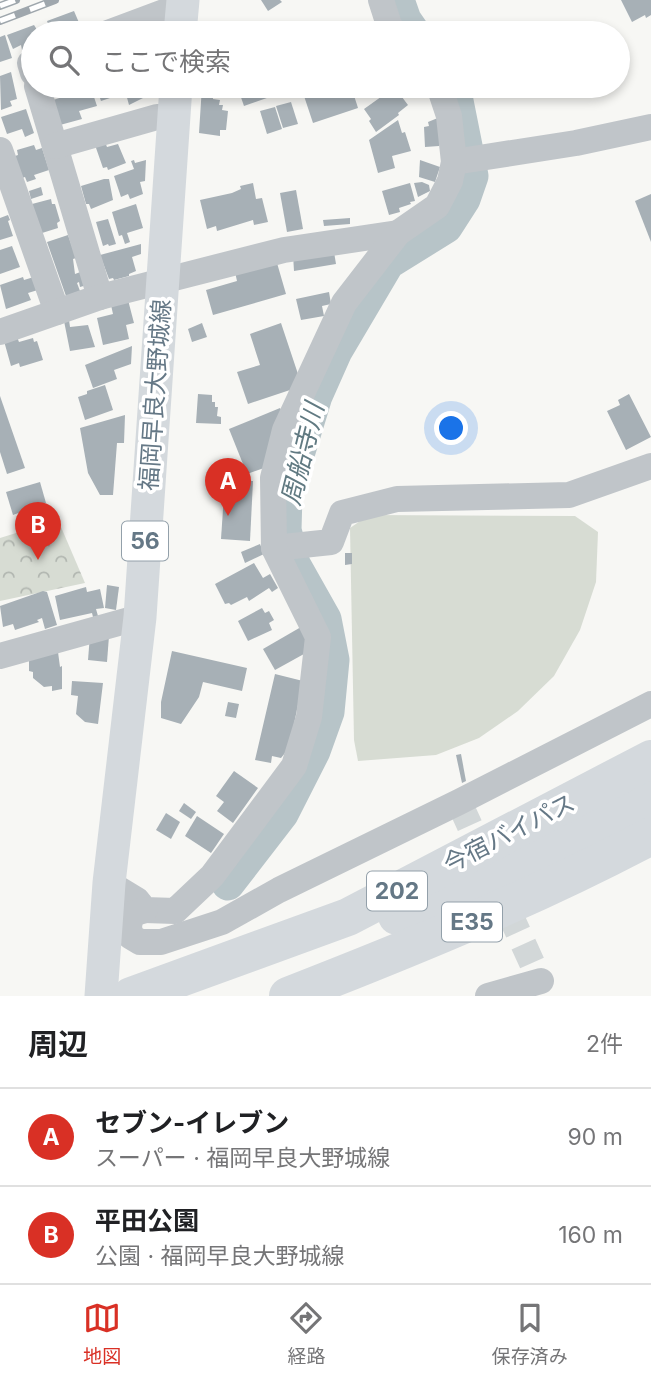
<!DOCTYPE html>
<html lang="ja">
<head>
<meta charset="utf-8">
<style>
	body { margin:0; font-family:Inter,"Noto Sans JP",sans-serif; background:#f6f6f6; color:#202124 }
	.you { position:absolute; left:452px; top:429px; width:24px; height:24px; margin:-18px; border:5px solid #fff; border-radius:50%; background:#1a73e8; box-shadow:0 0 0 10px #1a73e833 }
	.badge { display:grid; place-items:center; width:46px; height:46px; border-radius:50%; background:#d93025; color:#fff; font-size:23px; font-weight:700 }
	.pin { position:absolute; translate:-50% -58px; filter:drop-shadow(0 2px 4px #0008) }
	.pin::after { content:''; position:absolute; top:37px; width:24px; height:21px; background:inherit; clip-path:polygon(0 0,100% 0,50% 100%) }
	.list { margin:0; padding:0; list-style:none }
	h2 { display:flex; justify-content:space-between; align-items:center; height:91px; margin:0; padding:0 28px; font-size:30px }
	h2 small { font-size:23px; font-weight:400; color:#757577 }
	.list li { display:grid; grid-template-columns:46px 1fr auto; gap:21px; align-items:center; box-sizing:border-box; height:98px; padding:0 28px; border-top:2px solid #e0e0e0 }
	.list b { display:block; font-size:26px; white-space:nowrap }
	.list p { margin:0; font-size:23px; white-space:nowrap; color:#757577 }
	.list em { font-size:23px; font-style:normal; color:#757577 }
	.icon { flex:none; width:38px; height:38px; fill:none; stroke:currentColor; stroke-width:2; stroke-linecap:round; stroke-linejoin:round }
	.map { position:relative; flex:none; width:651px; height:996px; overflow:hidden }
	.search { position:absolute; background:#fff; box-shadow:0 4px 10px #0003; left:21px; right:21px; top:21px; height:77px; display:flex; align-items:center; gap:18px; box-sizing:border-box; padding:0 24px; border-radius:38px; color:#757577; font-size:26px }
	.sheet { height:287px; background:#fff }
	nav { display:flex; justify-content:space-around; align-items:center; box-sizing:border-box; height:98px; border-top:2px solid #e0e0e0; background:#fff; font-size:19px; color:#757577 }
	nav a { display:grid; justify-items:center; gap:4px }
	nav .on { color:#d93025 }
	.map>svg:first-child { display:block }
</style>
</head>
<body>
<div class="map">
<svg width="651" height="996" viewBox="0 0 651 996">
	<defs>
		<pattern id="park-crowns" width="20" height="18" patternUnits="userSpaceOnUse" patternTransform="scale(1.75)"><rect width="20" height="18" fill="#d7dcd3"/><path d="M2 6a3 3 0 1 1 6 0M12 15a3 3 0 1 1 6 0" fill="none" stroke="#b2b7b1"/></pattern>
	</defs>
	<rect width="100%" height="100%" fill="#f7f7f4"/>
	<polygon fill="url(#park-crowns)" points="58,520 85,583 0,601 0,538"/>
	<polygon fill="#d7dcd3" points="369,515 575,516 598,532 596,582 580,630 554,676 518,711 479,738 436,755 358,761 354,740 350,528"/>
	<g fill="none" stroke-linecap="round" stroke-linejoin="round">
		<g stroke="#b7c4c8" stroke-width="33">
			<polyline points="398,0 405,20 414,33"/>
			<polyline points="228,884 282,814 314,751 328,712 333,660 325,619 294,564 285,530 286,494 316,396 336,351 388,263 446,227 464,199 472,176 454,86"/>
		</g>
	</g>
	<g fill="#a7b0b6">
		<polygon points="261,0 280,0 282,2 268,11"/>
		<polygon points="621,0 651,0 651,15 646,18 645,15 632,22"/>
		<polygon points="74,11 80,25 77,26 79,31 72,33 57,33 56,29 51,31 47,21"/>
		<polygon points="34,25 39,33 33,33 33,46 22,50 21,45 13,49 7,35"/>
		<polygon points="5,35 12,58 0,62 0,37"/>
		<polygon points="11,72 17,99 10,101 12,106 1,110 0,76"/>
		<polygon points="99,86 113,86 116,96 101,101 96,87"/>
		<polygon points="118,86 148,86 149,88 147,96 129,105 126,94 121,95"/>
		<polygon points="202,86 212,86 213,99 220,100 219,105 223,105 222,110 228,111 226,130 220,130 220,136 199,133"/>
		<polygon points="237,86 301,86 244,106"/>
		<polygon points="336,86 351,86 358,108 313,123 304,96"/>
		<polygon points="91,88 97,106 79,111 82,119 60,125 53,100"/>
		<polygon points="392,89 396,95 399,93 408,105 398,113 399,115 376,132 369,121 371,119 364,109"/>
		<polygon points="291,102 298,124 283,128 276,106"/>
		<polygon points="275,107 282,129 267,134 260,111"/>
		<polygon points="26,109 34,133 25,137 22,129 7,134 1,117"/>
		<polygon points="445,115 439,146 425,147 424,127 429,126 428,122"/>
		<polygon points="398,120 402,133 405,132 411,151 392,156 395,168 378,173 369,140"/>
		<polygon points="105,142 107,147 118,144 126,163 108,170 107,167 103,168 95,145"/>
		<polygon points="34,145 36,150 42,148 49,170 34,175 36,179 27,182 25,177 22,178 15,156 18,155 17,150"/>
		<polygon points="134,160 135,163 146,160 145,181 140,182 143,194 130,199 128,194 121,197 114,176 134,169 131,161"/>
		<polygon points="420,160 440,167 435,182 419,177"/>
		<polygon points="104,179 109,179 113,200 91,209 89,204 86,204 81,186"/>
		<polygon points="422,182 429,185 430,191 418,197 414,183"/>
		<polygon points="253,183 256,199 262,198 268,222 254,225 253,220 217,231 216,226 207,229 200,200 232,193 241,189 240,186"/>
		<polygon points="410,183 415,201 410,202 411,204 399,208 400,212 389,215 382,191"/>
		<polygon points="41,187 43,195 31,199 29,191"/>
		<polygon points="296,190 303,229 287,232 280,193"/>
		<polygon points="651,194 651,242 635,201"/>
		<polygon points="51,199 52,204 55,204 60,221 57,223 58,228 42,233 32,204"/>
		<polygon points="136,204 143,228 127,233 130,242 125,244 122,235 119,236 112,212"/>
		<polygon points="8,215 10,220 8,221 13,236 0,240 0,218"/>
		<polygon points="350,218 350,224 324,226 323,220"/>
		<polygon points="108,219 116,244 109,246 108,244 103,246 96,222"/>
		<polygon points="68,235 76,258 73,259 75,274 83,271 87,285 80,287 79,282 77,283 80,291 66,296 47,242"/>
		<polygon points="141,244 141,254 132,257 136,271 129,274 129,276 114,280 113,278 109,279 100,255"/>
		<polygon points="12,246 20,267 0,274 0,250"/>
		<polygon points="333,246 336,264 294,271 293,254"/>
		<polygon points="277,263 286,294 213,315 206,290 237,281 235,272"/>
		<polygon points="37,276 41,289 28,293 31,300 6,309 0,285 23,277 24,280"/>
		<polygon points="329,292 331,304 322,306 324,316 301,320 296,299"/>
		<polygon points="128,300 134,323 126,325 129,339 103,345 97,318 113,314 111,305"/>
		<polygon points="69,320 70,327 88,325 95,347 70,351 64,321"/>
		<polygon points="202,323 207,337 192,342 188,329"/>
		<polygon points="281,323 302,386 248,404 237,372 260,365 250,334"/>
		<polygon points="17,337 19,342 33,338 34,342 37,341 43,360 20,367 19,363 11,366 4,341"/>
		<polygon points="132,346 131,364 114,370 117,379 93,388 85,365"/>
		<polygon points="105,385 113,410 85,420 78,397 87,394 87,391"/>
		<polygon points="198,394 212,395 212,402 215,402 215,407 218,407 217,416 221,417 221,424 196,423"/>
		<polygon points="629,394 651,437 626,450 607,411 620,405 618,400"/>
		<polygon points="0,396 25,468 7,474 0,452"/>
		<polygon points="280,408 284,415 264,468 247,474 229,429"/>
		<polygon points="125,415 124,443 117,443 113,495 100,495 88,473 80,428"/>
		<polygon points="225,480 253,481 250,541 221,539"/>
		<polygon points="40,482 46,503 13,515 6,492"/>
		<polygon points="260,544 264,554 245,563 241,552"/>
		<polygon points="345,553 352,553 352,564 345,565"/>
		<polygon points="254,563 263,578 270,574 278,588 272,592 269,588 249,601 247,597 231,605 229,603 225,604 215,584"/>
		<polygon points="107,585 119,587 116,610 105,608"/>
		<polygon points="86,587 87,592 100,589 104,608 96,609 98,616 93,617 92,613 60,620 55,596"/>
		<polygon points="43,591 47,592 57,625 45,629 42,618 37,620 39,622 15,630 13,624 3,627 0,606"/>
		<polygon points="262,608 265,613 269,611 274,620 269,623 272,630 248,641 238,621"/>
		<polygon points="301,627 313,649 275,670 263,649"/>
		<polygon points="90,635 109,636 107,662 88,660"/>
		<polygon points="172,651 247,668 242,691 203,682 199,697 181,724 161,718 161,702"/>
		<polygon points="58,652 60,667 62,666 62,689 52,691 52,686 44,687 33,678 33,672 29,671 29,657"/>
		<polygon points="275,674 303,681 289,748 281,758 272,756 271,763 255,760"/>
		<polygon points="72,681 103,683 98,724 85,722 76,714 78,696 71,695"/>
		<polygon points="228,702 239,704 236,718 225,716"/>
		<polygon points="461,754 466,781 462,783 456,755"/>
		<polygon points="234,771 258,788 233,823 217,811 224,802 216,796"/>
		<polygon points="184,803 196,812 191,819 179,811"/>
		<polygon points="166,813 180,822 171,839 156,830"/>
		<polygon points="197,816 224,834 211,853 185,836"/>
	</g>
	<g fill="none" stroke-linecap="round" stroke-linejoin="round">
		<polyline stroke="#d2d7d8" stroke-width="26" stroke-dasharray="26 13" stroke-linecap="butt" points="459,802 532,963"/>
		<g stroke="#c0c5c9" stroke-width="26">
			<polyline points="381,0 389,25 395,33"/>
			<polyline points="108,33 164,12 182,11"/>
			<polyline points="33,61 30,63 33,73"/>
			<polyline points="37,86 100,297"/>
			<polyline points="55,146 157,117 173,117"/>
			<polyline points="0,150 57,312"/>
			<polyline points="454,162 576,143 651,127"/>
			<polyline points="0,332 100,297 284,250 398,233"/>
			<polyline points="274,548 331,542 342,513 397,499 569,495 651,466"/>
			<polyline points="0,656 140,617"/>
			<polyline points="109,883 137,900 145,910 175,911 212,876 294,766 309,717 318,637 274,548 273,478 285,430 344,303 398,233 437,206 450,181 454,162 449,116 439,86"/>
			<polyline points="145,910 132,914 129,925 130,936 140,942 161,942 222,922 279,890 459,802 651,704"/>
			<polyline points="488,996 541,981"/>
		</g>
		<g stroke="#d4d9dd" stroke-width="33">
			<polyline points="180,33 183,0"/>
			<polyline points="101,996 109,883 140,617 176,86"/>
		</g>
		<g stroke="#d4d9dd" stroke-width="38">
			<path d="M397,916C484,880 568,841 651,796"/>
			<polyline points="131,996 348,917 651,759"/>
			<path d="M288,996C411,948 534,898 651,836"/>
		</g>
		<g stroke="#9fa7ad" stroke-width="8">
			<g id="rail">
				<polyline points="0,6 16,0"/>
				<polyline points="0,21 55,0"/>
			</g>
		</g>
		<use href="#rail" stroke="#fff" stroke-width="5" stroke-dasharray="16" stroke-linecap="butt"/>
	</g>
	<g text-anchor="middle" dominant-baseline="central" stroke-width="7" stroke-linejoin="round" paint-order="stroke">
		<g fill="#fff" stroke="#93a0aa" stroke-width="2">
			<rect x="122" y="521.5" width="46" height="39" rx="5"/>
			<rect x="367" y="871.5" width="60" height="39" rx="5"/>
			<rect x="442" y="902.5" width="60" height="39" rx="5"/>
		</g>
		<g font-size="23" font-weight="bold" fill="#657886">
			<text x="145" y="541">56</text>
			<text x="397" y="891">202</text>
			<text x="472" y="922">E35</text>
		</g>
		<g font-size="24" fill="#657886" stroke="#fff">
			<text transform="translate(155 395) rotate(-86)">福岡早良大野城線</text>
			<text transform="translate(509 833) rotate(-27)">今宿バイパス</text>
		</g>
		<g font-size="26" font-style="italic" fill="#617a82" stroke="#fff">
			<text transform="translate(302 454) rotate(-76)">周船寺川</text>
		</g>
	</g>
</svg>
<div class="you"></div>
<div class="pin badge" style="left:228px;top:516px">A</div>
<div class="pin badge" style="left:38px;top:560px">B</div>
<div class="search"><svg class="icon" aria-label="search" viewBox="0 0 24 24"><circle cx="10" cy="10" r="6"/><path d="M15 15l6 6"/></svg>ここで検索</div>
</div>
<section class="sheet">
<h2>周辺<small>2件</small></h2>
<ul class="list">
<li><span class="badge">A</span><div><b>セブン-イレブン</b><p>スーパー · 福岡早良大野城線</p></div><em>90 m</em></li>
<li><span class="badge">B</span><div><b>平田公園</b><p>公園 · 福岡早良大野城線</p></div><em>160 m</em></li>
</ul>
</section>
<nav>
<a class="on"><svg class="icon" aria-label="map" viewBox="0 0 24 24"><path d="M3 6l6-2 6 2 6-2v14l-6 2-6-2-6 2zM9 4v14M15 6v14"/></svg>地図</a>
<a><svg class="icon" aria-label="directions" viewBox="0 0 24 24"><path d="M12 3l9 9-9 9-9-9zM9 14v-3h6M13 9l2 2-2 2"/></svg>経路</a>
<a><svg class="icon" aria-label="saved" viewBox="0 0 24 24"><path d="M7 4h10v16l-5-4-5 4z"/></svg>保存済み</a>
</nav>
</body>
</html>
